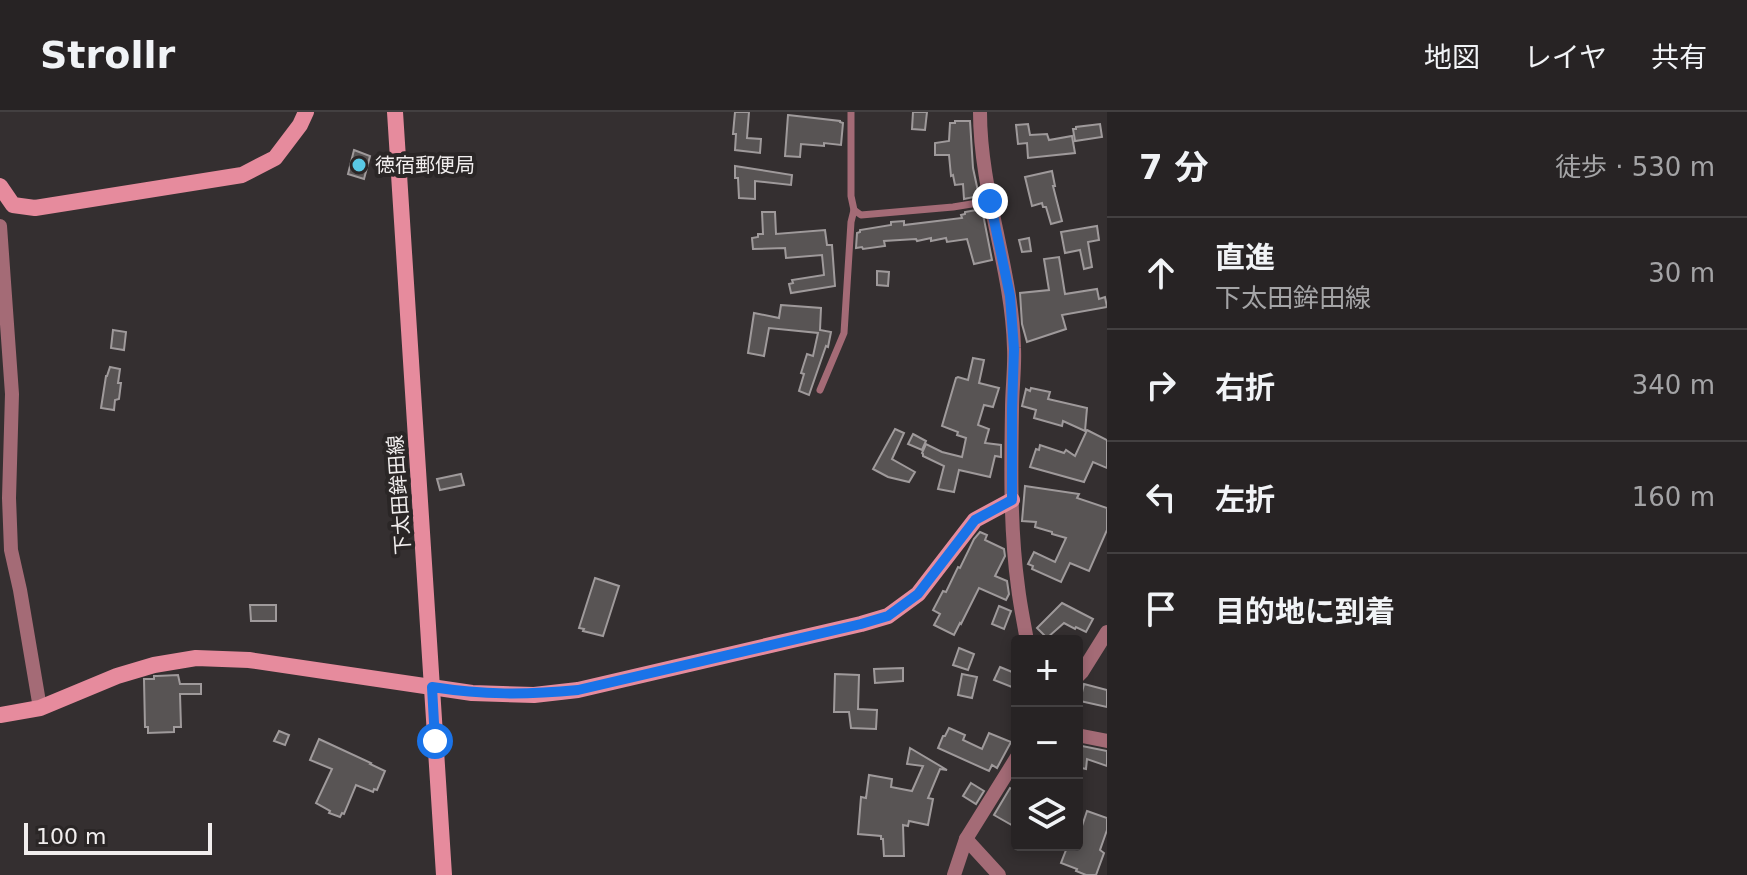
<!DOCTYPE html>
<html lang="ja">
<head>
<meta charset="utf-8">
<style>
	body { margin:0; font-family:"DejaVu Sans","Noto Sans JP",sans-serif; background:#332f31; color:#f1f3f6 }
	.controls { position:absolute; right:24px; bottom:24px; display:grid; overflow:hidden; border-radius:8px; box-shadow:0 4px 12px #0003 }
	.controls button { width:72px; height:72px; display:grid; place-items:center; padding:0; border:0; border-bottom:2px solid #434041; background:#272324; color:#f1f3f6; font:40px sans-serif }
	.scale { position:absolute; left:24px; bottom:20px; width:188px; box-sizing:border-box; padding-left:8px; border:4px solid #f1eeee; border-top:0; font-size:22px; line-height:28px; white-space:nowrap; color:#f1eeee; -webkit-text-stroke:6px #2a2626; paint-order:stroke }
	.stop { position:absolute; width:24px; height:24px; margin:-18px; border:6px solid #1a73e8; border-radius:50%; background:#fff }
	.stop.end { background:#1a73e8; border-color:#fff; box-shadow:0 2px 8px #0008 }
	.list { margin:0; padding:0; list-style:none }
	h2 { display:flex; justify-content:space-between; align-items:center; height:104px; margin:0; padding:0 32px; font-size:34px }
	h2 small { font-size:26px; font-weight:400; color:#a4a4a6 }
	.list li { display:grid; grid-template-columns:52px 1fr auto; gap:24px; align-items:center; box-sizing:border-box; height:112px; padding:0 32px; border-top:2px solid #434041 }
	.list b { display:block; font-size:30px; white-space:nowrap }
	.list p { margin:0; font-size:26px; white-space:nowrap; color:#a4a4a6 }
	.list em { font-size:26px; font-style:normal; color:#a4a4a6 }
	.icon { flex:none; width:44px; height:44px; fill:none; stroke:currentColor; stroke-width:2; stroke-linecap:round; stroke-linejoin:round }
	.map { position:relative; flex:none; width:1107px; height:763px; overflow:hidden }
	header { display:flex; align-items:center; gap:48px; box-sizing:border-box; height:112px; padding:0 40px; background:#272324; border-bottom:2px solid #434041 }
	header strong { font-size:38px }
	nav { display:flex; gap:44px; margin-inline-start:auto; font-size:28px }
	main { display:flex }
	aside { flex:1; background:#272324 }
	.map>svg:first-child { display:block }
</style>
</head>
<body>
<header>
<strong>Strollr</strong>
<nav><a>地図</a><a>レイヤ</a><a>共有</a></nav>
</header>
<main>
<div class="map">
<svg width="1107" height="763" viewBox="0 0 1107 763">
	<rect width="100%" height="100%" fill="#342f30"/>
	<g fill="#585454" stroke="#9f9a9b" stroke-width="2">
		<polygon points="735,0 749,0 747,26 761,27 760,41 735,38 736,22 733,22"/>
		<polygon points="913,0 927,0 925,18 912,17"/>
		<polygon points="788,3 840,9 840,10 843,11 841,33 824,31 824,34 801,32 800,45 785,44"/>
		<polygon points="955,9 970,9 973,56 979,84 964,87 963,72 955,73 953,63 951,64 949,43 935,43 935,31 949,29 950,11 955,11"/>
		<polygon points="1028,12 1030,23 1047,22 1049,28 1072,24 1075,41 1028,46 1027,31 1018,32 1016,13"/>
		<polygon points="1100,12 1102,25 1075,29 1073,17 1076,17 1076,15"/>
		<polygon points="354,38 370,44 364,67 348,62"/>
		<polygon points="735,54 792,63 791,73 755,69 755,87 739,86 738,66 735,66"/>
		<polygon points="1052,59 1055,74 1053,74 1062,109 1051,112 1046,95 1043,95 1042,91 1032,94 1025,65"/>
		<polygon points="982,97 992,148 974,152 967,127 947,130 946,126 931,129 931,126 917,129 916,127 884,129 885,134 863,137 862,135 856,136 857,121 860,120 860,118 891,113 891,110 904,109 904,113 962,106 961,103 965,102 965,100"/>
		<polygon points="762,100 775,100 776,122 825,118 827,133 832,133 835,174 791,181 789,172 793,171 792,168 824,163 822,143 786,146 785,136 753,137 752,126 758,125 758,122 763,122"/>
		<polygon points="1097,114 1099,128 1088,130 1092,155 1084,157 1080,138 1065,141 1061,120"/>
		<polygon points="1029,126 1031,139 1022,140 1019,128"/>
		<polygon points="1059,145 1065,182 1097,177 1099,187 1105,185 1107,195 1062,203 1066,217 1027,230 1022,212 1020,181 1049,178 1044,147"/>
		<polygon points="877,159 889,160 888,174 877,173"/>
		<polygon points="781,193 821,196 820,218 831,220 828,235 826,234 809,283 799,279 804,262 801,261 807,242 813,244 818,221 769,216 764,244 748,241 754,201 779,206"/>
		<polygon points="113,218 126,220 124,238 111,236"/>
		<polygon points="973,246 984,248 979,271 999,276 993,295 984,293 978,313 989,317 985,331 1001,333 1001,345 995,344 990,365 959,358 954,380 938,377 944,354 923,344 923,342 922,341 926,332 942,340 962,345 966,326 957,323 958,320 942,314 956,266 958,265 968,268"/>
		<polygon points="110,255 120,257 118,271 121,271 119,287 115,288 114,298 101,296 106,264 107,264"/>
		<polygon points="1031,276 1050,280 1048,287 1087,296 1085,319 1063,309 1062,314 1034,306 1036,298 1022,294 1026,277 1030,279"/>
		<polygon points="895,317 904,321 892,347 915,360 909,370 888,365 873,357"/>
		<polygon points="1087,318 1107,328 1107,356 1093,350 1084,370 1030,355 1036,337 1039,338 1040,333 1064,341 1066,338 1075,344"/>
		<polygon points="913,322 926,329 922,338 908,332"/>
		<polygon points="461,362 464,373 440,378 437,367"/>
		<polygon points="1025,374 1079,382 1077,386 1107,396 1107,418 1089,459 1070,451 1061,470 1032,457 1033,454 1028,452 1034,440 1055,450 1066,426 1052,422 1052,420 1035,415 1036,410 1022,409"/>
		<polygon points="980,420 987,423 985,428 1004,437 1005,444 995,464 1007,469 1009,482 1006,488 979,476 961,512 960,511 954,523 934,513 940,502 933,498 943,479 946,480 958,455 960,456 974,427"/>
		<polygon points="595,466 619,474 603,524 583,519 584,517 579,516"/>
		<polygon points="1062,491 1093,507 1086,520 1076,515 1075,517 1064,511 1047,526 1037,516"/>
		<polygon points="250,493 276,493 276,509 251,509"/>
		<polygon points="999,494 1011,499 1004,517 992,512"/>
		<polygon points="959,536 974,542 968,558 953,553"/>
		<polygon points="1000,555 1017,562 1017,577 994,568"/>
		<polygon points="903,556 903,569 875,571 874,557"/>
		<polygon points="835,562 859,563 858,597 877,598 876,617 851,616 849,600 834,600"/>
		<polygon points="962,562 977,565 972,586 958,583"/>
		<polygon points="178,563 180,572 201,572 201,582 180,582 181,615 174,615 174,620 148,621 148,615 145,615 144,567 154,567 154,564 157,564"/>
		<polygon points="1084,572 1107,578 1107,595 1080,589"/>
		<polygon points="949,616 965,623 963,628 982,637 989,621 1011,630 997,656 992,653 989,659 938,636 943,624 945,624"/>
		<polygon points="279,619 289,623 285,633 274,629"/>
		<polygon points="319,627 371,651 370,652 385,659 377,678 374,677 373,680 356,673 344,702 342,701 340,705 329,701 330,699 316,691 332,657 310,648"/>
		<polygon points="1077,633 1107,639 1107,654 1087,647 1086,657 1077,655"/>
		<polygon points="910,636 947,658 940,657 928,686 933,687 928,713 909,709 908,714 903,713 904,744 884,744 883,727 881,727 881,724 858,722 861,685 866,686 869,663 892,667 891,675 912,679 923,654 907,652"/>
		<polygon points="971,671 984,679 976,692 963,684"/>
		<polygon points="1010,676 1017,680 1017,716 994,703"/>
		<polygon points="1087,699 1107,706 1107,718 1100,738 1104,741 1096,763 1086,763 1076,759 1077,757 1061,751 1068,733 1077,733 1077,712 1082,714"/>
	</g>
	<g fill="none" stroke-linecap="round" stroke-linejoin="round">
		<g stroke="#a46b76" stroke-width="7">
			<polyline points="854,98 861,103 953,95 990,89"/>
			<polyline points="820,278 844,221 851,110 854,98 851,84 851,0"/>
		</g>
		<g stroke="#a46b76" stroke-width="14">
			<path d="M980,0C980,80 1012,156 1014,236C1015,256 1012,277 1012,297C1011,356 1010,417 1018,475C1020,493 1024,511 1027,529"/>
			<polyline points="0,114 12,282 9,386 11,438 20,478 40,596"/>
			<polyline points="1077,565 1082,560 1107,520"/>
			<polyline points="1077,623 1107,629"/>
			<polyline points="966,727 999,763"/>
			<polyline points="954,763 966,727 1017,645"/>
		</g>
		<g stroke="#e68b9d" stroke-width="16">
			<polyline points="395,0 444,763"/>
			<polyline points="0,74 13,93 35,96 242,63 275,46 300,13 306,0"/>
			<polyline points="0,603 40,596 117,564 154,553 196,546 249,548 472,581 534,583 578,578 861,512 888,504 918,482 975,408 1012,388"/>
		</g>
	</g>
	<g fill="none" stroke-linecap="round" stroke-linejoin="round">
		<path stroke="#1a73e8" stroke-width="10" d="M435,629L432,575C484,583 525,583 578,578L861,512L888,504L918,482L975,408L1012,388V297L1014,237L1010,184L990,89"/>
	</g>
	<circle fill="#59c8e5" stroke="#2a2626" stroke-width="3" cx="359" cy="53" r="8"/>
	<g text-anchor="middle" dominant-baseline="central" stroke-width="8" stroke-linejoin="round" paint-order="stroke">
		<g font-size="20" fill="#f1eeee" stroke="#2a2626" text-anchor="start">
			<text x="375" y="53">徳宿郵便局</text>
		</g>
		<g font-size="20" fill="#f1eeee" stroke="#2a2626">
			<text transform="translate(399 383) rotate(-94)">下太田鉾田線</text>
		</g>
	</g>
</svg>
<div class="controls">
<button>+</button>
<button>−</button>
<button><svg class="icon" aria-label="layers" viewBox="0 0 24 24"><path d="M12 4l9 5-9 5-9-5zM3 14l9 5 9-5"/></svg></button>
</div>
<div class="scale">100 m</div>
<div class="stop" style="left:435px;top:629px"></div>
<div class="stop end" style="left:990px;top:89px"></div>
</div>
<aside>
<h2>7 分<small>徒歩 · 530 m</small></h2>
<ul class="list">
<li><svg class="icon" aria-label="ahead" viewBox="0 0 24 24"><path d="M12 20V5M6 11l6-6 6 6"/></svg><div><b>直進</b><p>下太田鉾田線</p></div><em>30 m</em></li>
<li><svg class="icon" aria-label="right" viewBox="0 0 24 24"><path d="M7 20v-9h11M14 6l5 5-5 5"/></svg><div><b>右折</b></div><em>340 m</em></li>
<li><svg class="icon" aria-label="left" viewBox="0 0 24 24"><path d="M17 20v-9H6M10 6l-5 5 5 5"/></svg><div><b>左折</b></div><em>160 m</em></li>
<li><svg class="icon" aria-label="arrive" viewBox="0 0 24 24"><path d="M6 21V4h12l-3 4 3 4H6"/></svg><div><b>目的地に到着</b></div></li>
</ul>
</aside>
</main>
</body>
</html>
